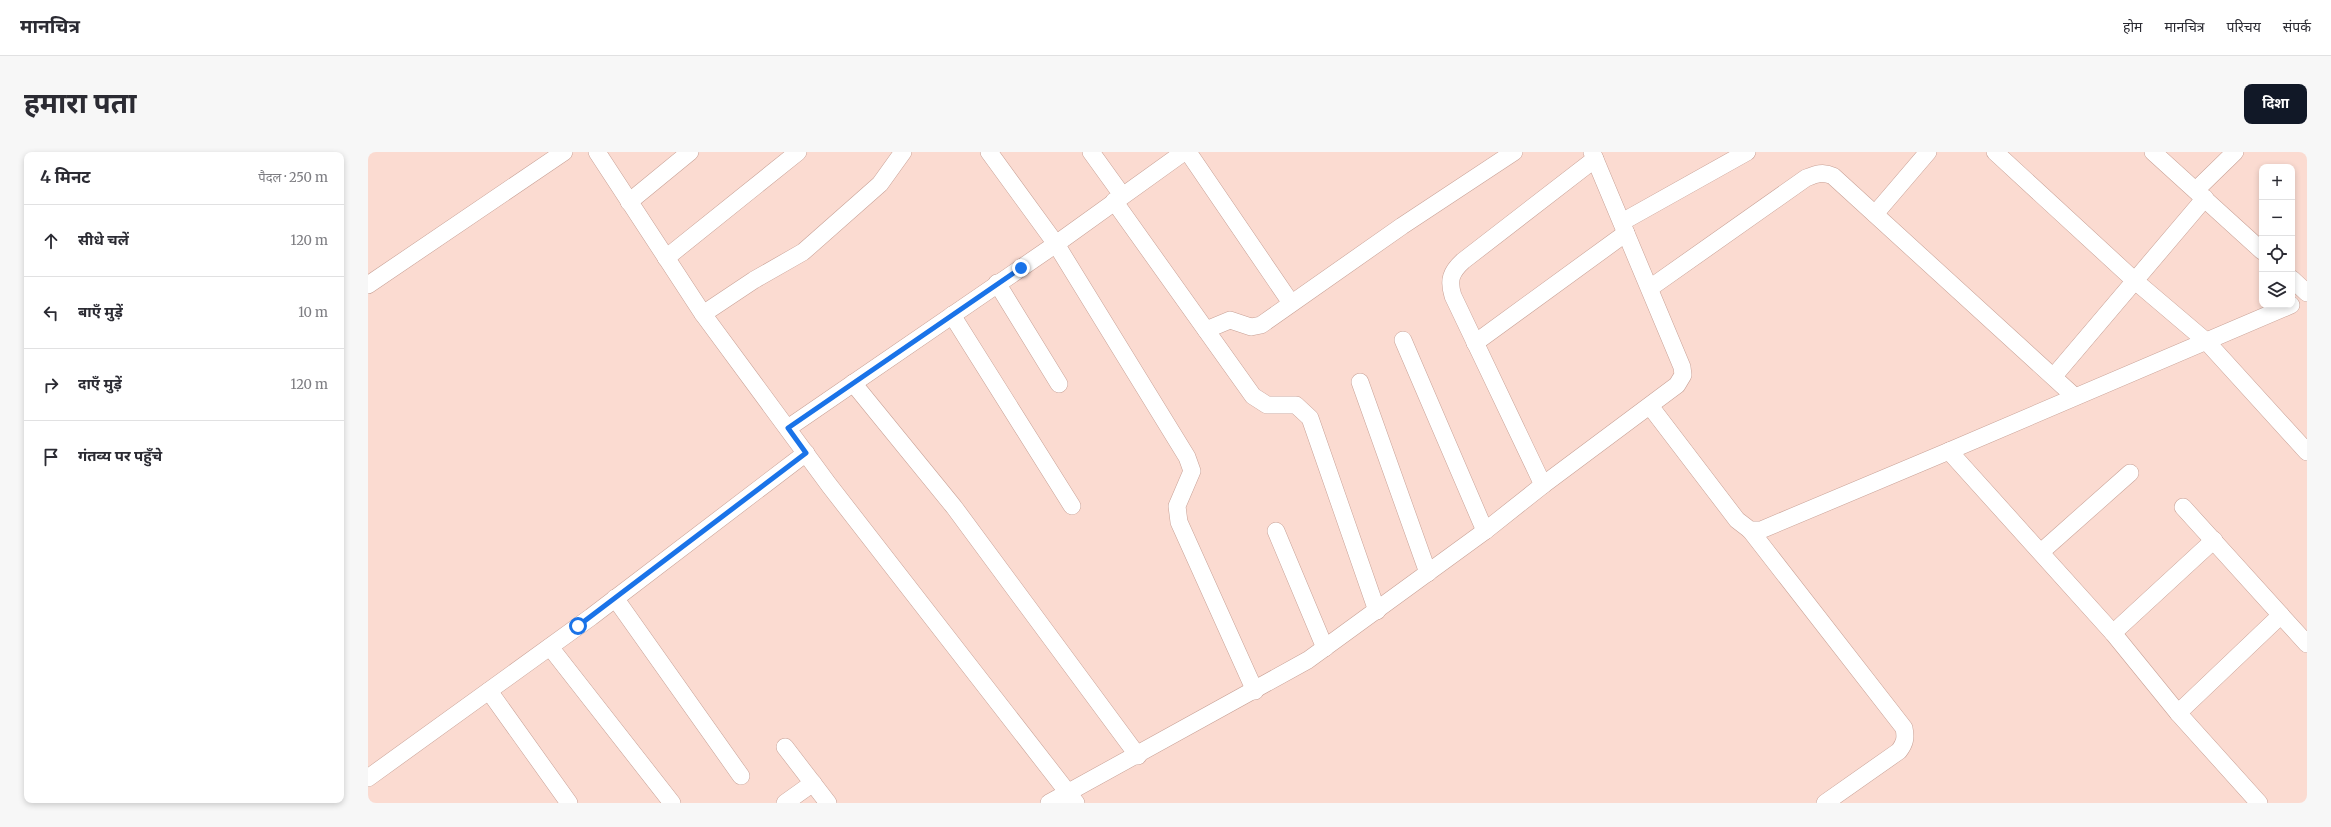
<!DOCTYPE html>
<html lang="hi">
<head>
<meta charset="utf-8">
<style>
	body { margin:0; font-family:Merriweather,"Noto Sans Devanagari",serif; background:#f7f7f7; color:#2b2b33 }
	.controls { position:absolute; right:12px; top:12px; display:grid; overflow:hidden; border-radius:8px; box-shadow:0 2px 6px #0003 }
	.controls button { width:36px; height:36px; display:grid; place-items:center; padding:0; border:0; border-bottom:1px solid #e1e1e2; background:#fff; color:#2b2b33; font:20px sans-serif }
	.stop { position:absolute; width:12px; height:12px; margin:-9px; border:3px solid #1a73e8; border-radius:50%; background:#fff }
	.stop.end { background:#1a73e8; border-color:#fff; box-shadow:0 1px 4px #0008 }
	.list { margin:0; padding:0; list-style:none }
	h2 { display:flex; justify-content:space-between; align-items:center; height:52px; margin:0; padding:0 16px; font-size:17px }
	h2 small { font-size:13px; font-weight:400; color:#7c7c81 }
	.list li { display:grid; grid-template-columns:26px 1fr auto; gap:12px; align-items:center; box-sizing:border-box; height:72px; padding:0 16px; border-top:1px solid #e1e1e2 }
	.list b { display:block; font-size:15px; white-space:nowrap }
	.list em { font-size:13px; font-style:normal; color:#7c7c81 }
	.icon { flex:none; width:22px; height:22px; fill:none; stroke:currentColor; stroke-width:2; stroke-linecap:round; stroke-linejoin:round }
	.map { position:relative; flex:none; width:1939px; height:651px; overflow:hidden; border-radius:8px }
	header { display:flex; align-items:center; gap:24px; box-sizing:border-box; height:56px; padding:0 20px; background:#fff; border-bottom:1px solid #e1e1e2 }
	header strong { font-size:19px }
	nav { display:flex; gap:22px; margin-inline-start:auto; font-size:14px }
	.intro { display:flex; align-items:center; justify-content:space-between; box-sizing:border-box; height:96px; padding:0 24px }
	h1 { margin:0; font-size:28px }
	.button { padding:10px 18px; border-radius:8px; background:#111827; color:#fff; font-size:14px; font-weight:700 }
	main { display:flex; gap:24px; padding:0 24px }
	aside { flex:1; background:#fff; border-radius:8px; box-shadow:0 2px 6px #0003 }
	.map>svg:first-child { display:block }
</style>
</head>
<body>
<header>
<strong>मानचित्र</strong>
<nav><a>होम</a><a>मानचित्र</a><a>परिचय</a><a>संपर्क</a></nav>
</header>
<div class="intro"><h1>हमारा पता</h1><a class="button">दिशा</a></div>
<main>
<aside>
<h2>4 मिनट<small>पैदल · 250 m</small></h2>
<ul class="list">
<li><svg class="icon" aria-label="ahead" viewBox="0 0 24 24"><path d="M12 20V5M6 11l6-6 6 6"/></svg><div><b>सीधे चलें</b></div><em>120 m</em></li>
<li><svg class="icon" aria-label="left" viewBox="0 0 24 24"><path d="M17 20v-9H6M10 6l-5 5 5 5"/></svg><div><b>बाएँ मुड़ें</b></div><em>10 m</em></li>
<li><svg class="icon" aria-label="right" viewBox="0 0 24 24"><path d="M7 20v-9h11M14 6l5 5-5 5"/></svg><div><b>दाएँ मुड़ें</b></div><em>120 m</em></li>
<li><svg class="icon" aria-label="arrive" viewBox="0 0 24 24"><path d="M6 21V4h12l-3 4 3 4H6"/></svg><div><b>गंतव्य पर पहुँचे</b></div></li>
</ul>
</aside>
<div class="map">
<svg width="1939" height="651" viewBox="0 0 1939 651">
	<rect width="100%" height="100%" fill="#fbdbd1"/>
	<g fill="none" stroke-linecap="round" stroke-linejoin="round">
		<g stroke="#c8a196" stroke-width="18">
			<g id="minor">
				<polyline points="229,0 335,162 461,333 708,651"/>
				<polyline points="621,0 688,92 819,305 824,319 809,354 811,370 887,539"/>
				<polyline points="723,0 754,43"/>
				<polyline points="820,0 923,151"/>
				<polyline points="1627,0 1766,128 1839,190 1939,300"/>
				<polyline points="1785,0 1894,99"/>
				<polyline points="1828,38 1867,0"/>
				<polyline points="746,49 885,244 899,253 928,253 942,266 1009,459"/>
				<polyline points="261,50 322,0"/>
				<polyline points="1507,62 1560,0"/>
				<polyline points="1254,70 1379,0"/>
				<polyline points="298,106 430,0"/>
				<polyline points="1924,127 1939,141"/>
				<polyline points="629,131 691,232"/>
				<polyline points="0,133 196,0"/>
				<path d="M1282,136L1438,26C1448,22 1455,19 1465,24L1706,244"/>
				<polyline points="335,162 386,128 435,100 512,32 535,0"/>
				<polyline points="584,163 704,354"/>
				<polyline points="838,178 862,168 883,175 893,173 1034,74 1146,0"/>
				<polyline points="1035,188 1117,379"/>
				<polyline points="1107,191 1258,81"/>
				<polyline points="1686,224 1837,46"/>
				<polyline points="992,230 1060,421"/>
				<polyline points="485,231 586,355 770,604"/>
				<polyline points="1282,254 1369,368 1382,378 1393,378 1581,299 1745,481 1810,561 1891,651"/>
				<polyline points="420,276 688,92 816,0"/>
				<polyline points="1581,299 1923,153"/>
				<path d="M1175,333L1085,144C1080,128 1083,120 1095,109L1227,7"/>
				<polyline points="1815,355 1939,492"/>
				<path d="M1382,378L1536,576C1538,586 1537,591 1531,599L1457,651"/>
				<polyline points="908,379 957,496"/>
				<polyline points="1673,400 1762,321"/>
				<polyline points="247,446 373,624"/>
				<polyline points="1745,481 1846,388"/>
				<polyline points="182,495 304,651"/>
				<polyline points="121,539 201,651"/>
				<polyline points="1810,561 1913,463"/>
				<polyline points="417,595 460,651"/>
				<polyline points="0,626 223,465 438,301"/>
				<polyline points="417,651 445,631"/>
				<polyline points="681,651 940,508 1117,379 1175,333 1309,233 1315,223 1314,215 1224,0"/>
			</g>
		</g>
		<use href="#minor" stroke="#fff" stroke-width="17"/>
	</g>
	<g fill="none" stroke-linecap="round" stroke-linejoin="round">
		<polyline stroke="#1a73e8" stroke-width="5" points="210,474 438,301 420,276 653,116"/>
	</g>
</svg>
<div class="controls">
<button>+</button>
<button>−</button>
<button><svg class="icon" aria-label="locate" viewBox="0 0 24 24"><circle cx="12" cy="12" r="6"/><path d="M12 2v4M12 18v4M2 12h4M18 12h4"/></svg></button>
<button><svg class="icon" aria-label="layers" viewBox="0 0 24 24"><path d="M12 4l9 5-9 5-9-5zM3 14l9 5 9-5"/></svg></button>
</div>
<div class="stop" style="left:210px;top:474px"></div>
<div class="stop end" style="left:653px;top:116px"></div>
</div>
</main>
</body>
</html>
